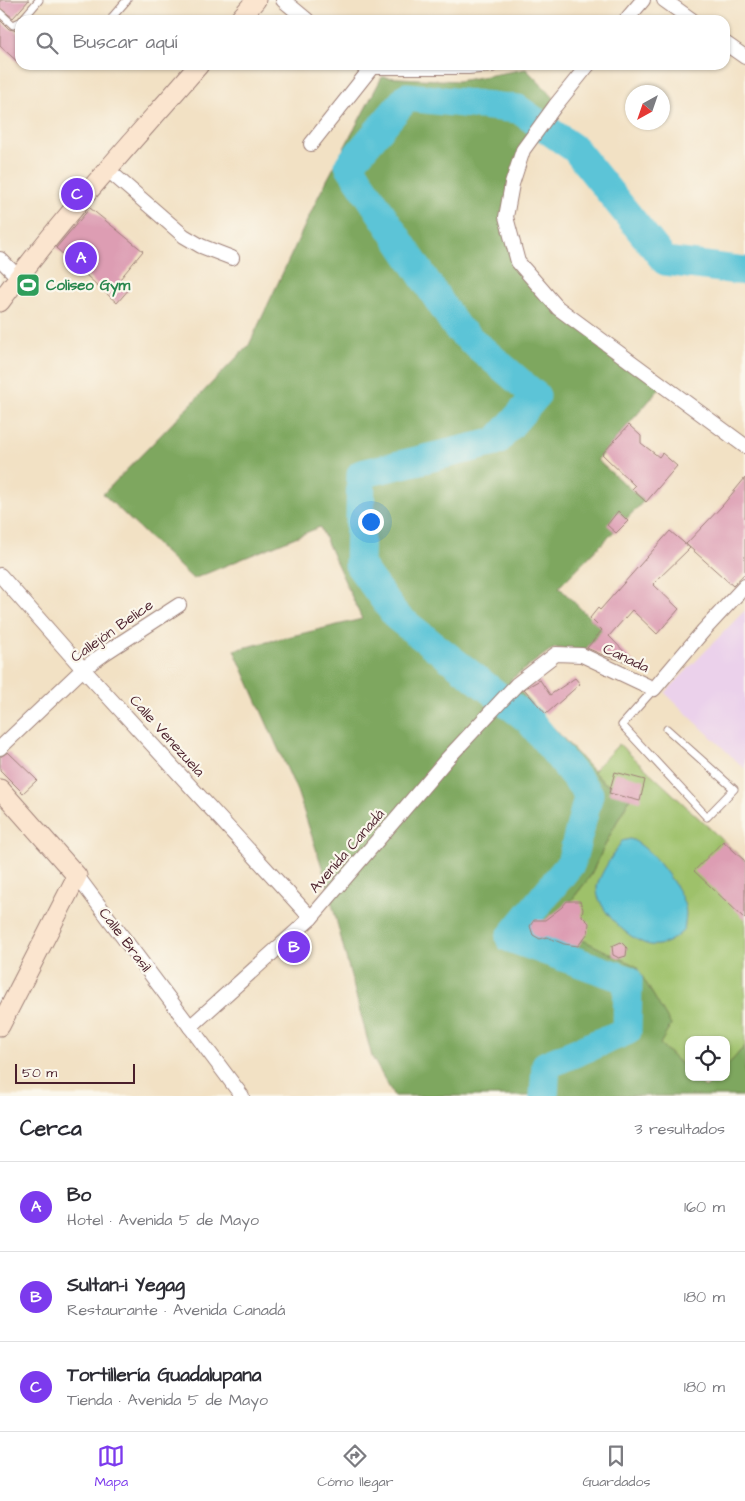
<!DOCTYPE html>
<html lang="es">
<head>
<meta charset="utf-8">
<style>
	body { margin:0; font-family:"Architects Daughter",sans-serif; background:#f7f7f7; color:#2b2b33 }
	.controls { position:absolute; right:15px; bottom:15px; display:grid; overflow:hidden; border-radius:10px; box-shadow:0 1px 4px #0004 }
	.controls button { width:45px; height:45px; display:grid; place-items:center; padding:0; border:0; border-bottom:1px solid #e1e1e2; background:#fff; color:#2b2b33; font:25px sans-serif }
	.compass { position:absolute; left:625px; top:85px; width:45px; height:45px; border-radius:50%; background:#fff; box-shadow:0 1px 4px #0004; rotate:220deg }
	.scale { position:absolute; left:15px; bottom:12px; width:120px; box-sizing:border-box; padding-left:5px; border:2px solid #4a1f2b; border-top:0; font-size:14px; line-height:18px; white-space:nowrap; color:#4a1f2b; -webkit-text-stroke:4px #fbf7ec; paint-order:stroke }
	.you { position:absolute; left:370px; top:521px; width:18px; height:18px; margin:-12px; border:4px solid #fff; border-radius:50%; background:#1a73e8; box-shadow:0 0 0 8px #1a73e833 }
	.badge { display:grid; place-items:center; width:32px; height:32px; border-radius:50%; background:#7c3aed; color:#fff; font-size:16px; font-weight:700 }
	.pin { position:absolute; translate:-50% -50%; border:2px solid #fff; box-shadow:0 1px 5px #0006 }
	.list { margin:0; padding:0; list-style:none }
	h2 { display:flex; justify-content:space-between; align-items:center; height:65px; margin:0; padding:0 20px; font-size:21px }
	h2 small { font-size:16px; font-weight:400; color:#7c7c81 }
	.list li { display:grid; grid-template-columns:32px 1fr auto; gap:15px; align-items:center; box-sizing:border-box; height:90px; padding:0 20px; border-top:1px solid #e1e1e2 }
	.list b { display:block; font-size:19px; white-space:nowrap }
	.list p { margin:0; font-size:16px; white-space:nowrap; color:#7c7c81 }
	.list em { font-size:16px; font-style:normal; color:#7c7c81 }
	.icon { flex:none; width:28px; height:28px; fill:none; stroke:currentColor; stroke-width:2; stroke-linecap:round; stroke-linejoin:round }
	.map { position:relative; flex:none; width:745px; height:1096px; overflow:hidden }
	.search { position:absolute; background:#fff; box-shadow:0 1px 4px #0004; left:15px; right:15px; top:15px; height:55px; display:flex; align-items:center; gap:12px; box-sizing:border-box; padding:0 18px; border-radius:15px; color:#7c7c81; font-size:19px }
	.sheet { height:335px; background:#fff }
	nav { display:flex; justify-content:space-around; align-items:center; box-sizing:border-box; height:70px; border-top:1px solid #e1e1e2; background:#fff; font-size:14px; color:#7c7c81 }
	nav a { display:grid; justify-items:center; gap:2px }
	nav .on { color:#7c3aed }
	.map>svg:first-child { display:block }
</style>
</head>
<body>
<div class="map">
<svg width="745" height="1096" viewBox="0 0 745 1096">
	<rect width="100%" height="100%" fill="#fbf7ec"/>
	<filter id="ink" filterUnits="userSpaceOnUse"><feTurbulence type="fractalNoise" baseFrequency=".02" numOctaves="2"/><feDisplacementMap in="SourceGraphic" scale="10" xChannelSelector="R" yChannelSelector="G"/><feConvolveMatrix kernelMatrix="1 2 1 2 8 2 1 2 1" color-interpolation-filters="sRGB"/></filter>
	<filter id="wash" filterUnits="userSpaceOnUse"><feTurbulence type="fractalNoise" baseFrequency=".0096" numOctaves="4" result="noise"/><feDisplacementMap in="SourceGraphic" scale="20" xChannelSelector="R" yChannelSelector="G"/><feGaussianBlur stdDeviation="1.12" result="paint"/><feColorMatrix in="noise" values="0 0 0 0 0 0 0 0 0 0 0 0 0 0 0 0 0 1.4 0 .05"/><feComposite in="paint" operator="in"/></filter>
	<g filter="url(#wash)">
		<rect width="100%" height="100%" fill="#f2e1c4"/>
		<polygon fill="#ebd1eb" points="745,610 745,769 665,693"/>
		<polygon fill="#9ec16a" stroke="#74704a" points="619,744 745,861 745,1046 726,1067 726,1040 689,1040 689,1072 660,1044 552,925 589,878 613,829 631,796 603,782 593,771"/>
		<polygon fill="#7ea75e" stroke="#646344" points="526,69 556,100 507,183 515,263 556,311 663,385 597,460 644,501 559,587 602,630 584,651 556,648 549,651 510,680 603,782 631,796 613,829 589,878 552,925 636,966 671,1025 660,1044 689,1072 689,1077 694,1077 706,1088 716,1077 726,1077 726,1067 745,1046 745,1096 394,1096 372,1057 324,873 297,791 234,650 362,619 320,527 193,579 103,494 249,345 319,195 382,77 458,81"/>
		<path fill="#5bc4d7" stroke="#527281" d="M630,839C649,845 681,888 685,907C687,915 685,922 684,930C674,939 664,947 650,945C630,941 596,909 597,888C597,878 616,850 622,841Z"/>
		<g fill="none" stroke-linecap="round" stroke-linejoin="round">
			<polyline stroke="#5bc4d7" stroke-width="29" points="544,1096 546,1065 627,1031 628,980 510,938 571,863 589,794 529,720 397,617 359,565 361,474 496,442 536,396 457,328 349,165 407,97 518,109 575,149 665,261 745,271"/>
		</g>
		<g id="blocks">
			<g fill="#dd9db3">
				<polygon points="0,0 29,0 13,18 0,8"/>
				<polygon points="0,20 9,29 14,30 20,35 20,64 0,46"/>
				<polygon points="90,208 143,251 120,279 130,288 117,303 56,248"/>
				<polygon points="629,425 641,436 641,443 659,457 662,453 677,466 646,502 632,489 635,486 602,454"/>
				<polygon points="745,478 745,573 733,586 686,544 722,506"/>
				<polygon points="618,511 628,521 616,533 607,525"/>
				<polygon points="670,531 690,548 653,584 679,609 657,634 632,610 609,636 637,665 605,656 587,648 602,630 590,618 598,608 600,610"/>
				<polygon points="575,678 580,684 546,714 524,689 540,680 550,695"/>
				<polygon points="8,752 37,780 23,793 0,770 0,757"/>
				<polygon points="615,772 645,780 640,801 609,793"/>
				<polygon points="723,841 745,861 745,919 694,871"/>
				<polygon points="567,901 580,901 583,909 582,916 589,923 588,933 578,946 564,944 547,937 540,939 533,935 530,926 534,920 545,920 562,907"/>
				<polygon points="621,942 627,948 626,956 619,958 613,955 612,946"/>
			</g>
		</g>
	</g>
	<g filter="url(#ink)">
		<use href="#blocks" fill-opacity="0" stroke="#9e8078" stroke-width="1"/>
		<g fill="none" stroke-linecap="round" stroke-linejoin="round">
			<g stroke="#9e8078" stroke-width="9">
				<g id="service">
					<polyline points="0,13 13,25 20,22"/>
					<polyline points="113,16 127,0"/>
					<polyline points="22,20 39,0"/>
					<polyline points="654,689 622,725 707,817 734,789 667,729"/>
				</g>
			</g>
			<g stroke="#9e8078" stroke-width="16">
				<g id="minor">
					<polyline points="283,0 307,20"/>
					<polyline points="664,0 692,20"/>
					<polyline points="626,20 643,0"/>
					<polyline points="725,43 745,57"/>
					<polyline points="368,65 372,67 468,67 491,65"/>
					<polyline points="588,65 555,106 523,150 512,184 506,217 518,262 558,308 745,446"/>
					<polyline points="311,144 372,67"/>
					<polyline points="108,170 184,236 201,246 232,258"/>
					<polyline points="0,259 18,277"/>
					<polyline points="0,575 83,669 311,918"/>
					<polyline points="0,748 83,669 105,653 179,605"/>
					<polyline points="77,876 242,1096"/>
					<polyline points="190,1027 311,918 447,759 517,684 556,654 582,655 654,689 704,630 745,586"/>
				</g>
			</g>
			<g stroke="#9e8078" stroke-width="21">
				<g id="secondary">
					<polyline points="239,20 256,0"/>
					<path d="M0,302C60,220 132,142 199,65"/>
					<polyline points="0,789 77,876 0,1026"/>
				</g>
			</g>
			<use href="#service" stroke="#fff" stroke-width="7"/>
			<use href="#minor" stroke="#fff" stroke-width="14"/>
			<use href="#secondary" stroke="#fbe5cf" stroke-width="19"/>
		</g>
	</g>
	<defs>
		<g id="stadium-square" transform="scale(1.25)"><rect x="-9" y="-9" width="18" height="18" rx="4" fill="#2e9e5b" stroke="#fbf7ec"/><path d="M0-5a6.5 5 0 1 0 0 10a6.5 5 0 1 0 0-10ZM-3.5-1.8h7v3.6h-7Z" fill="#fff"/></g>
	</defs>
	<g fill-rule="evenodd">
		<use href="#stadium-square" x="28" y="285"/>
	</g>
	<g text-anchor="middle" dominant-baseline="central" stroke-width="4.5" stroke-linejoin="round" paint-order="stroke">
		<g font-size="15" font-weight="bold" fill="#27864d" stroke="#fbf7ec" text-anchor="start">
			<text x="46" y="285">Coliseo Gym</text>
		</g>
		<g font-size="15" fill="#4a1f2b" stroke="#fbf7ec">
			<text transform="translate(112 631) rotate(-35)">Callejón Belice</text>
			<text transform="translate(626 658) rotate(25)">Canada</text>
			<text transform="translate(167 736) rotate(48)">Calle Venezuela</text>
			<text transform="translate(347 851) rotate(-49)">Avenida Canadá</text>
			<text transform="translate(125 940) rotate(53)">Calle Brasil</text>
		</g>
	</g>
</svg>
<div class="controls">
<button><svg class="icon" aria-label="locate" viewBox="0 0 24 24"><circle cx="12" cy="12" r="6"/><path d="M12 2v4M12 18v4M2 12h4M18 12h4"/></svg></button>
</div>
<svg class="compass" viewBox="-18 -18 36 36"><path d="M0-13l5 13h-10z" fill="#e53935"/><path d="M0 13l5-13h-10z" fill="#7c7c81"/></svg>
<div class="scale">50 m</div>
<div class="you"></div>
<div class="pin badge" style="left:81px;top:258px">A</div>
<div class="pin badge" style="left:294px;top:947px">B</div>
<div class="pin badge" style="left:77px;top:194px">C</div>
<div class="search"><svg class="icon" aria-label="search" viewBox="0 0 24 24"><circle cx="10" cy="10" r="6"/><path d="M15 15l6 6"/></svg>Buscar aquí</div>
</div>
<section class="sheet">
<h2>Cerca<small>3 resultados</small></h2>
<ul class="list">
<li><span class="badge">A</span><div><b>Bo</b><p>Hotel · Avenida 5 de Mayo</p></div><em>160 m</em></li>
<li><span class="badge">B</span><div><b>Sultan-i Yegag</b><p>Restaurante · Avenida Canadá</p></div><em>180 m</em></li>
<li><span class="badge">C</span><div><b>Tortillería Guadalupana</b><p>Tienda · Avenida 5 de Mayo</p></div><em>180 m</em></li>
</ul>
</section>
<nav>
<a class="on"><svg class="icon" aria-label="map" viewBox="0 0 24 24"><path d="M3 6l6-2 6 2 6-2v14l-6 2-6-2-6 2zM9 4v14M15 6v14"/></svg>Mapa</a>
<a><svg class="icon" aria-label="directions" viewBox="0 0 24 24"><path d="M12 3l9 9-9 9-9-9zM9 14v-3h6M13 9l2 2-2 2"/></svg>Cómo llegar</a>
<a><svg class="icon" aria-label="saved" viewBox="0 0 24 24"><path d="M7 4h10v16l-5-4-5 4z"/></svg>Guardados</a>
</nav>
</body>
</html>
